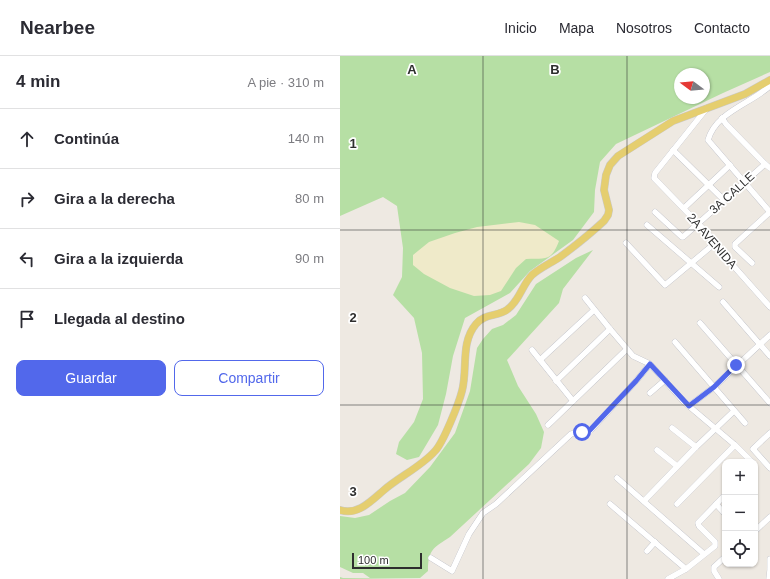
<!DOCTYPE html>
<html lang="es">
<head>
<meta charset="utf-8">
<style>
	body { margin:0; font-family:Helvetica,sans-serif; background:#f2f2f3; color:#2b2b33 }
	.controls { position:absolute; right:12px; bottom:12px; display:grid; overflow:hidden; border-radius:8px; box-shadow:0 1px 3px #0004 }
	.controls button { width:36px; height:36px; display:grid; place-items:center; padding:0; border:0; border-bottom:1px solid #e1e1e2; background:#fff; color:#2b2b33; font:20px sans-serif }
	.compass { position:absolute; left:334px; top:12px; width:36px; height:36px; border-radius:50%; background:#fff; box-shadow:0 1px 3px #0004; rotate:286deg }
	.scale { position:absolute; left:12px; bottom:10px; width:70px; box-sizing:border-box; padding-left:4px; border:2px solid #2e2e2e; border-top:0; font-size:11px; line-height:14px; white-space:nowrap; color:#2e2e2e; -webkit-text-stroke:3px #fff; paint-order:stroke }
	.stop { position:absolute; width:12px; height:12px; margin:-9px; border:3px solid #5268eb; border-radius:50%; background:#fff }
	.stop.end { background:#5268eb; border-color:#fff; box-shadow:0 1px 4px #0008 }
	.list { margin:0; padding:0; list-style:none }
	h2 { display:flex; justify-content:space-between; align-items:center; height:52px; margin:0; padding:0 16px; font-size:17px }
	h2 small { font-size:13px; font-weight:400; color:#7c7c81 }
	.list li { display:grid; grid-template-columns:26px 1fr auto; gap:12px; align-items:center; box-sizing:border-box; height:60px; padding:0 16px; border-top:1px solid #e1e1e2 }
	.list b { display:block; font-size:15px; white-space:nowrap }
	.list em { font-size:13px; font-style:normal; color:#7c7c81 }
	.actions { display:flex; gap:8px; padding:12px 16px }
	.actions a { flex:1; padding:9px 0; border:1px solid #5268eb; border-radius:8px; text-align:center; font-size:14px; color:#5268eb }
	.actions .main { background:#5268eb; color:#fff }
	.icon { flex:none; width:22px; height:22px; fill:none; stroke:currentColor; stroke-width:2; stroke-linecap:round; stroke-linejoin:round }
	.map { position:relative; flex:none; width:430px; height:523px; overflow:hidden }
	header { display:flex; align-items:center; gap:24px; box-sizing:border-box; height:56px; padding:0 20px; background:#fff; border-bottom:1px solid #e1e1e2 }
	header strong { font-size:19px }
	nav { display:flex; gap:22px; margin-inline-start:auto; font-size:14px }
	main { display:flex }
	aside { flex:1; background:#fff }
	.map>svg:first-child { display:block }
</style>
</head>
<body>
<header>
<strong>Nearbee</strong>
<nav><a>Inicio</a><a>Mapa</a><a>Nosotros</a><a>Contacto</a></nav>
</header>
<main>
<aside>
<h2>4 min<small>A pie · 310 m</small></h2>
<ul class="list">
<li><svg class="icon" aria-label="ahead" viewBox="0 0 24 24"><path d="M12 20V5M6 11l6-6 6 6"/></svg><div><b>Continúa</b></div><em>140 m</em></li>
<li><svg class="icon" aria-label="right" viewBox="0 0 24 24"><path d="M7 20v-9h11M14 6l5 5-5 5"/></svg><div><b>Gira a la derecha</b></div><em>80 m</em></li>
<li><svg class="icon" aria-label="left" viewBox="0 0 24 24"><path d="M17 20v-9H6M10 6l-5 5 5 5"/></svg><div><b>Gira a la izquierda</b></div><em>90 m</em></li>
<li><svg class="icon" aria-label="arrive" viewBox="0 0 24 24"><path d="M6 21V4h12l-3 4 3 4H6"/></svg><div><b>Llegada al destino</b></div></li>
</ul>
<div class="actions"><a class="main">Guardar</a><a>Compartir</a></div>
</aside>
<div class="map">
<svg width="430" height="523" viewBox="0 0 430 523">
	<rect width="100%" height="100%" fill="#eee9e2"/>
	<g fill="#b6dfa4" fill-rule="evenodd">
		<path d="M0,0H430V16L383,37L276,88L260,106L255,134L254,156L233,184L190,215L170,237L125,262L113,300L106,338L98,369L79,401L67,404L56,398L59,386L74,366L83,343L82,297L74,262L53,239L62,221L63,192L57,150L43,141L0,160ZM340,18H364V42H340Z"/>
		<path d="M253,194L223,233L219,247L167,304L178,330L196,358L204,376L201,392L189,408L110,481C93,492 88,494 88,515L80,522L0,523V521L3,522H30L23,517H13L0,511V460L15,462L29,459L50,445L65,437L90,411L115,377L130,335L137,292L143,283L152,273L163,269L176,259L196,228L236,202Z"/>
	</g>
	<path fill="#efeac9" d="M179,166L195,169L219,185C211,206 206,202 186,203L176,212L161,235L150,239L134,240L110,232L84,218L73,209V199L89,186L115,177L137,171Z"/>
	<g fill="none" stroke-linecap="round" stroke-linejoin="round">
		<g stroke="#b5b7c0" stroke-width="6">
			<g id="minor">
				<path d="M430,30C410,48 376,56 368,84L430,156"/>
				<polyline points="367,52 315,117 314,122 375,185 374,188 430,251"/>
				<polyline points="382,62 386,68 425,108 430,112"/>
				<polyline points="333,94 384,144"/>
				<polyline points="344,152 390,109"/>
				<polyline points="315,156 342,181 343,181 425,108"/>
				<polyline points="307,169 379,231"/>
				<polyline points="286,187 325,229 374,188"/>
				<polyline points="412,207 395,191 395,188 430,156"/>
				<polyline points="245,242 270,273 293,300 310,308 344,346 395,389 337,448"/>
				<polyline points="383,246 430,300"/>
				<polyline points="360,267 430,347"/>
				<polyline points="335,286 405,367"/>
				<polyline points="192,294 233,345"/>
				<polyline points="200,304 254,254"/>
				<polyline points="216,325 270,273"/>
				<polyline points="310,337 325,324"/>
				<polyline points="349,350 374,331 430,279"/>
				<polyline points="208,369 287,293"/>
				<polyline points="332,372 356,391"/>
				<polyline points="430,377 413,393 430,412"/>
				<polyline points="395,389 412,406"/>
				<polyline points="317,394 337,410"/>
				<polyline points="277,422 364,498"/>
				<polyline points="304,445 356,391 394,355"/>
				<polyline points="270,448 346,513"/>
				<polyline points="376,448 385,458"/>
				<polyline points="415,475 430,461"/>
				<polyline points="307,495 315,486"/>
				<path d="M91,502L112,515L129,478L143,457L156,448L231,378C238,375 244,378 251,374L296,325L310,308"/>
				<polyline points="430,503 430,512"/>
				<polyline points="328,523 346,513 375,490 375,486 359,470 358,467 385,439"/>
				<polyline points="379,523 374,515 374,511 385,501"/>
				<polyline points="429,523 430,514"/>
			</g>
		</g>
		<g stroke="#c9c9c9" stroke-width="8">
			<path id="major" d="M0,454C18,460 32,444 44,434C59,421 82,410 95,395C103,387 119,347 122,335C128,313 120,287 136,268C145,257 158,261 168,253C180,244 182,229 192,219C200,212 211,207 220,201C235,190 250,178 264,165L268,159L269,154L264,134L266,119L270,109L278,100L333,65L405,38L430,24"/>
		</g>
		<use href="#minor" stroke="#fff" stroke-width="5.5"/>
		<use href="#major" stroke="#e5ce6f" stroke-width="7"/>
	</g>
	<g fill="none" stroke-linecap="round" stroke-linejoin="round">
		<polyline stroke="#5268eb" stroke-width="5" points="242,376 246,376 250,374 296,325 310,308 349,350 374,331 396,309"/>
	</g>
	<path fill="none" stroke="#2e2e2e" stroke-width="1" stroke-opacity="0.55" d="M143,0V523M287,0V523M0,174H430M0,349H430"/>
	<g text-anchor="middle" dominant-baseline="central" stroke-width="3.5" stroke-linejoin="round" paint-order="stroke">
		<g font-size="12" fill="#2e2e2e" stroke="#fff">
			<text transform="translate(392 137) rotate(-42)">3A CALLE</text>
			<text transform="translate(372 185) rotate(49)">2A AVENIDA</text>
		</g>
	</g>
	<g font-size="13" text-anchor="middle" font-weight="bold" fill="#2e2e2e" stroke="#fff" stroke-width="3.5" stroke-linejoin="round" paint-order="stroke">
		<text x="72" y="18">A</text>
		<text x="215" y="18">B</text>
		<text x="13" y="92">1</text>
		<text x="13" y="266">2</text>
		<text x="13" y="440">3</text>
	</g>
</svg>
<div class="controls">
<button>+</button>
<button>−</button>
<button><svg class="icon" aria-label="locate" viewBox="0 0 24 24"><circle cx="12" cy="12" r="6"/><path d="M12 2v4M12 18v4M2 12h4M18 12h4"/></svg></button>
</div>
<svg class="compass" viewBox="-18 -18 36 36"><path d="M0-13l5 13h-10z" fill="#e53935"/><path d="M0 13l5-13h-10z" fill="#7c7c81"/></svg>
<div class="scale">100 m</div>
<div class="stop" style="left:242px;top:376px"></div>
<div class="stop end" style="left:396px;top:309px"></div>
</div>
</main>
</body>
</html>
